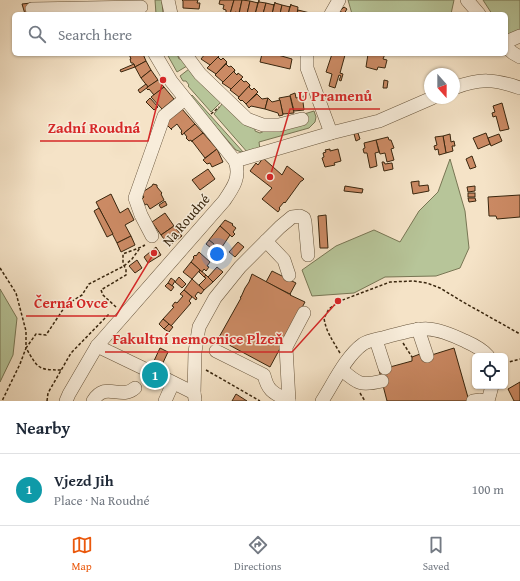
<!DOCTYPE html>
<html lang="en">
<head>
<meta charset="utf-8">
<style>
	body { margin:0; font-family:"Gentium Book Plus",serif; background:#f6f6f7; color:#1f2937 }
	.controls { position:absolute; right:12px; bottom:12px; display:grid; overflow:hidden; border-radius:6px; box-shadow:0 1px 3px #0004 }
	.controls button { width:36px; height:36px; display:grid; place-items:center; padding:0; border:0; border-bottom:1px solid #e0e1e3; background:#fff; color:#1f2937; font:20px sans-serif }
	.compass { position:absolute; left:424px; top:68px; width:36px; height:36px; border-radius:50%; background:#fff; box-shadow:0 1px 3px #0004; rotate:159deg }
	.you { position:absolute; left:217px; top:254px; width:14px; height:14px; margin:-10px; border:3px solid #fff; border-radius:50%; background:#1a73e8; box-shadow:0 0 0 6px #1a73e833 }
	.badge { display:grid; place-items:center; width:26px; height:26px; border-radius:50%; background:#ea580c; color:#fff; font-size:13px; font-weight:700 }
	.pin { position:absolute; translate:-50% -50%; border:2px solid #fff; box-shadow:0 1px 4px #0006 }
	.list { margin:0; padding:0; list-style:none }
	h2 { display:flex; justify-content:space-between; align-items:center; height:52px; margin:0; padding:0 16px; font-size:17px }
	h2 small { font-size:13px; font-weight:400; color:#747a83 }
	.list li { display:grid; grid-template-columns:26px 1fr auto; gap:12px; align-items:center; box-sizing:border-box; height:72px; padding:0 16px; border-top:1px solid #e0e1e3 }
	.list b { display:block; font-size:15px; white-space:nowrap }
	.list p { margin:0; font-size:13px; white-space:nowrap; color:#747a83 }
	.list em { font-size:13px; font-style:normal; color:#747a83 }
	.icon { flex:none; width:22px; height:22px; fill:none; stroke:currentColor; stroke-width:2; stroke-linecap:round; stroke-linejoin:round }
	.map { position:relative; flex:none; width:520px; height:401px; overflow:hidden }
	.search { position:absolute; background:#fff; box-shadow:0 1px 3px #0004; left:12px; right:12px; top:12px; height:44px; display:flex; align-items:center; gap:10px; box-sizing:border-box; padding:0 14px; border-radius:6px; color:#747a83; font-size:15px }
	.sheet { height:124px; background:#fff }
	nav { display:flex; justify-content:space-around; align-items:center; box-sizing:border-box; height:56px; border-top:1px solid #e0e1e3; background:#fff; font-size:11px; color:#747a83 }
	nav a { display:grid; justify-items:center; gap:2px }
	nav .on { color:#ea580c }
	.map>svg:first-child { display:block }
</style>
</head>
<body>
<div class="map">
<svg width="520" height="401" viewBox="0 0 520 401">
	<rect width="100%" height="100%" fill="#f5e3c7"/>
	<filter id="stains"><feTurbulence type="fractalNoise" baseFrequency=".005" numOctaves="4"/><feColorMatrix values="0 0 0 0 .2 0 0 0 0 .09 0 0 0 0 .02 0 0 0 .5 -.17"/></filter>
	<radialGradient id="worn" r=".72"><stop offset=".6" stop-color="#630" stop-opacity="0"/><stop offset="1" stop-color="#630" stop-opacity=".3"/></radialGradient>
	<g fill="#b7c599" stroke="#787654">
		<polygon points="155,0 165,0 162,2 163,14 156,14"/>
		<polygon points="348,0 454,0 451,14 352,14"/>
		<polygon points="483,0 520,0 520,31 509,35 506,33 506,14 492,14"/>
		<polygon points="167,54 177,54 179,59 181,59 187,66 177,72"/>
		<polygon points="189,69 221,102 211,112 188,86 189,85 186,81 183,81 180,76"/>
		<polygon points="192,95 244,153 236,150 190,97"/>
		<polygon points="222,104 255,128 255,131 260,133 301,115 314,111 316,117 315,122 309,128 259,142 260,150 248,153 214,114"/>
		<polygon points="450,159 465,211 469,248 460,268 436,276 385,277 354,293 312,296 302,270 336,246 374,230 400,242 419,211 438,192"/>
		<polygon points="0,289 17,318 13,355 0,382"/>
	</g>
	<g fill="#cb8a64" stroke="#39260e">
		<polygon points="182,0 198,0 197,3 200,3 199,9 183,8 183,1"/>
		<polygon points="220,0 234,0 230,14 226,14 226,10 223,9 224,5 219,4"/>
		<polygon points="234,0 242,0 239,13 235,12 235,14 230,14"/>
		<polygon points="242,0 250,1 247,14 239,14"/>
		<polygon points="259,0 259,2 266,3 263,14 255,14"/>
		<polygon points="250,1 258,3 258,2 255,14 247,14"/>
		<polygon points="275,2 275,3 282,5 280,14 272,14"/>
		<polygon points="31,3 32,13 25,14 22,4"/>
		<polygon points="266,3 274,5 274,4 272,14 263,14"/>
		<polygon points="291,4 291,5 298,7 297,14 288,14"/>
		<polygon points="282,5 290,7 290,6 288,14 280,14"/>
		<polygon points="344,7 347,9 344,14 340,11"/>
		<polygon points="298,10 310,13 310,14 297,14"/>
		<polygon points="129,54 143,54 146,61 135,67 133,63 131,63 130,59 131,59"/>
		<polygon points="205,54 221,54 210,65 201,59"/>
		<polygon points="262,54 277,55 277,54 278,55 292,59 290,69 260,62"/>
		<polygon points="332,54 345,55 340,73 343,74 341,81 339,80 341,76 339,75 335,88 329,86 332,74 326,72"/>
		<polygon points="368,54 385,54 383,59 387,60 385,68 378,67 377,70 366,67"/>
		<polygon points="220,55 218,57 221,60 223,58 227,62 216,74 207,68"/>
		<polygon points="146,61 151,70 141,78 135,67"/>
		<polygon points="227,63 226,64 229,67 231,66 235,70 223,82 215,75"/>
		<polygon points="134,64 135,67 121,72 120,70"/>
		<polygon points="151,70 158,80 148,87 141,78"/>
		<polygon points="235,70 234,72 237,75 238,73 243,77 231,89 222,83"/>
		<polygon points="242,78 241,79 244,82 246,81 250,85 239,97 230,90"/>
		<polygon points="158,80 164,87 154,95 149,89 148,90 146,88"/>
		<polygon points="384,80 388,81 387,88 383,88"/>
		<polygon points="146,84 148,87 140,93 138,90"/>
		<polygon points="250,85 249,87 252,90 254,88 258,92 246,104 242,100 241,101 238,98"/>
		<polygon points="164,87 174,99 162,109 151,97"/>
		<polygon points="295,93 296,98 304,96 305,101 303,102 304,110 294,111 290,95"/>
		<polygon points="257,94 262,99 268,98 265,109 251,106 249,108 246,104"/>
		<polygon points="290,96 294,113 283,114 279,98"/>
		<polygon points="150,98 158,107 154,110 146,102"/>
		<polygon points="268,98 272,102 280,100 283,115 279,116 278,113 265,109"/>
		<polygon points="502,103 509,129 500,131 496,116 493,117 492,113 495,112 493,106"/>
		<polygon points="182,109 195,124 182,135 181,132 182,131 177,124 171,129 172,130 165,123"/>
		<polygon points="195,124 203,133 192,142 191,140 189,141 186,138 187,137 184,133"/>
		<polygon points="203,133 217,149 205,158 192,141"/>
		<polygon points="358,133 360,139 356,141 354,134"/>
		<polygon points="486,133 490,144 478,149 473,138"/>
		<polygon points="450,134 451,142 454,141 455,146 452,146 453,151 446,153 443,136"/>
		<polygon points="499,134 502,141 491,146 488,138"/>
		<polygon points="443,136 446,153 439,155 438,149 435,150 434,146 437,145 435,137"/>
		<polygon points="388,137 389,140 391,140 394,148 391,149 394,160 387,162 385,153 380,154 376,140"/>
		<polygon points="376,140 379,152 375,153 377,166 370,168 367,153 364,153 363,149 365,148 364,143"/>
		<polygon points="217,149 223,162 212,167 210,163 207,164 203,160"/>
		<polygon points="330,149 330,151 338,149 341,161 334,163 335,165 325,167 322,158 324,157 323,153 326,152 325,150"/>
		<polygon points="472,156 476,167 470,169 466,159"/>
		<polygon points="263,158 282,175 287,166 304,179 302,181 301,181 285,203 284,202 279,208 280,209 278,212 262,199 272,188 250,171 256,163 258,165"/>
		<polygon points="382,162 384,162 385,164 392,163 393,169 384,171"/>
		<polygon points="208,169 215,179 200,190 192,180"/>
		<polygon points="419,181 419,186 428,185 429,191 413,194 411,182"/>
		<polygon points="153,184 157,185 157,187 162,193 161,194 164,200 150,209 147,204 145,205 142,199 144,197 141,193 152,186"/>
		<polygon points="345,186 363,189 362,193 344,191"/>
		<polygon points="475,186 475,191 468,192 467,187"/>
		<rect x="468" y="193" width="7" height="4"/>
		<polygon points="111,194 120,213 128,208 134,220 125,225 131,236 117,243 96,202"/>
		<polygon points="520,195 520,217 497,219 496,216 489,216 488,197"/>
		<polygon points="468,198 475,198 476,201 469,202"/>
		<polygon points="165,201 167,205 161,208 159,205"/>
		<polygon points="99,208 113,234 107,237 94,211"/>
		<polygon points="165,213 174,226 161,235 152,222"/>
		<polygon points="326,215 328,248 320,248 318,216"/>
		<polygon points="225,220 233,224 232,225 236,228 233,232 235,234 232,237 220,226"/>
		<polygon points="174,226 182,236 169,246 161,235"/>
		<polygon points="220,226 230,235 220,250 209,240"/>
		<polygon points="131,236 135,245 121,252 117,243"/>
		<polygon points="209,240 214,244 211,248 206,244"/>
		<polygon points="238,242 244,247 235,257 229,252"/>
		<polygon points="156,247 161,255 148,263 144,257"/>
		<polygon points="199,252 210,262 207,266 209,267 206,271 204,269 202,272 191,262 194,258 193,257 195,255 196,256"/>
		<polygon points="137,260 142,268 135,273 129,266"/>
		<polygon points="191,262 200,270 192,279 183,272"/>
		<polygon points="217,267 223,272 213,282 208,277"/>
		<polygon points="200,270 206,275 204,277 199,272"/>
		<polygon points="272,271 296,283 290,294 266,282"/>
		<polygon points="252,274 289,294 291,294 290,295 305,302 270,367 218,339 241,298 240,297 241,297 245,288 249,282"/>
		<polygon points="206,275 213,282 204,290 199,285 206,278 204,277"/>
		<polygon points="179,277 186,284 182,288 175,282"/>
		<polygon points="171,278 175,281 172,286 168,283"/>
		<polygon points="192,279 204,290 201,294 198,292 195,296 197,298 196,300 184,290"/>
		<polygon points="168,283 174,287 171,291 165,286"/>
		<polygon points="184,290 192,297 189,301 191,303 171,326 163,319 174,307 172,306 175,302 177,303 183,296 180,294"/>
		<polygon points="163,319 169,324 164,329 159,324"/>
		<polygon points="169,324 173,327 169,332 164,329"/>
		<polygon points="160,348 168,352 161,367 153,363"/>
		<polygon points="454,348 469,401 387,401 379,370 412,361 412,357 420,354 422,358"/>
		<polygon points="153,363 166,370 159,384 146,377"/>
		<polygon points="520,382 520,401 514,401 508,389"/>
		<polygon points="236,394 247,401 232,401"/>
	</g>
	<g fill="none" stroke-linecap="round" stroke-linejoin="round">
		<g stroke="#68553c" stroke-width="14">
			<g id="minor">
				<polyline points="168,0 171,14"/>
				<polyline points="467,0 479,14"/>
				<polyline points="32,9 141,7"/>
				<polyline points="331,14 339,0"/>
				<polyline points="506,42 520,36"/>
				<polyline points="506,47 513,53 520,57"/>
				<polyline points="185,54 200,74 247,119 263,125 279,125 302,119"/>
				<polyline points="307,54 307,68 331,133"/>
				<path d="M454,88C480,78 494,79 520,88"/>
				<polyline points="235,161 331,133 379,121 432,98"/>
				<polyline points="152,236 141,215 135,198 164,116 185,99"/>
				<polyline points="266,241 284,260 289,275"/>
				<polyline points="418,329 427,356"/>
				<polyline points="376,340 385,368"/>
				<polyline points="97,346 149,371"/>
				<path d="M216,351L264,375C268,392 274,393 289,401"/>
				<path d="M342,370C358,384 361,386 382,381"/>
				<polyline points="162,377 194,393 195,399"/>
				<polyline points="194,393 195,352 199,327 215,298 240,267 280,227 292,217 300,216 304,218 305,222 308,255"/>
				<path d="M66,401L69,394L97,346L224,201C233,188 241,177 235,161L171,81L155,54"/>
				<path d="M93,401C106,380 120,401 135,388"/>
				<polyline points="165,401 173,383"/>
				<polyline points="289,401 286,347 304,313"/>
				<path d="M322,401C333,384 346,356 363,344C369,340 379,339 386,337C423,327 430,324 465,341C474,345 482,349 488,356"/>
				<polyline points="473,401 480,400 485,401"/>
				<polyline points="488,401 492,386"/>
			</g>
		</g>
		<g stroke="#39260e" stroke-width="1.5" stroke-dasharray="3 2" stroke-linecap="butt">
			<polyline points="211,114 219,107"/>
			<polyline points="0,268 16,293 26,331 26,348 20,364 2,401"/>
			<path d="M116,307L103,295L101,290L126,275V270L123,263V254C130,251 138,249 145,245"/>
			<polyline points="403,343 412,357"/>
			<path d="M340,353C333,341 326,332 324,318L329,309L340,301L390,282L413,281L427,283L440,288L463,302L520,334"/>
			<polyline points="505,363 520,359"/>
			<path d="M61,370C37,370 38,368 26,348L36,334L46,335L66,305L82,295L89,284L124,266L132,259L140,248"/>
			<polyline points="206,370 260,401"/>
			<polyline points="360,393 365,401"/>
			<polyline points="47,401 48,393 71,353 110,313"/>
		</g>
		<use href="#minor" stroke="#f8eddb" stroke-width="13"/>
	</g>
	<g text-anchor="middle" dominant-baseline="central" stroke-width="3" stroke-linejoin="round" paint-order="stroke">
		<g font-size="14" fill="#39260e" stroke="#f8eddb">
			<text transform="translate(186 220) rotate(-49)">Na Roudné</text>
		</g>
	</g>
	<path fill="none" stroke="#d62828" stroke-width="1.5" d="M270 177L290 109H380M163 80L148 141H40M154 253L116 316H26M338 301L292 352H105"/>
	<g fill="#d62828" stroke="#f8eddb" stroke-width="1.5">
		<circle cx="270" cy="177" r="4"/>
		<circle cx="163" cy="80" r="4"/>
		<circle cx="154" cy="253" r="4"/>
		<circle cx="338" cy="301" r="4"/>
	</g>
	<g font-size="15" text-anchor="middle" font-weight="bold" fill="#d62828" stroke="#f8eddb" stroke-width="3" stroke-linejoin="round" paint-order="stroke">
		<text x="335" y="101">U Pramenů</text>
		<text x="94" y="133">Zadní Roudná</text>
		<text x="71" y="308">Černá Ovce</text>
		<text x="198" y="344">Fakultní nemocnice Plzeň</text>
	</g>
	<rect width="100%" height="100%" filter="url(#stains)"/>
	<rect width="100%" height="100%" fill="url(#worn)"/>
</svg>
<div class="controls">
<button><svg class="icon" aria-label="locate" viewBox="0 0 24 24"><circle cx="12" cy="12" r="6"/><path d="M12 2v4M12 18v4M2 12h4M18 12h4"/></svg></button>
</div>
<svg class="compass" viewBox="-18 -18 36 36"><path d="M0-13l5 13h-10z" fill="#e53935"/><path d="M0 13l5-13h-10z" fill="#747a83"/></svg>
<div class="you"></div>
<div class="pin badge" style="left:155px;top:375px;background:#0f9aa8">1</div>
<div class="search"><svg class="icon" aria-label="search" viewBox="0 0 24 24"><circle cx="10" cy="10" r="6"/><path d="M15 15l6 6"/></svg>Search here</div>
</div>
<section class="sheet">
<h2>Nearby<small></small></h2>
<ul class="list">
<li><span class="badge" style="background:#0f9aa8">1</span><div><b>Vjezd Jih</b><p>Place · Na Roudné</p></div><em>100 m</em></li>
</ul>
</section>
<nav>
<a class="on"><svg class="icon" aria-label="map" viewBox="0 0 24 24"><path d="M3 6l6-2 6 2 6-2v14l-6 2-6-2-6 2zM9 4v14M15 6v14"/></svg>Map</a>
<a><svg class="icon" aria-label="directions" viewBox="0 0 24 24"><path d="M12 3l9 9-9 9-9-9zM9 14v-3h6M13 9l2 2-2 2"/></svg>Directions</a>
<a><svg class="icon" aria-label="saved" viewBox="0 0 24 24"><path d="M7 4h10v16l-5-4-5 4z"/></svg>Saved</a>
</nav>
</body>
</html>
